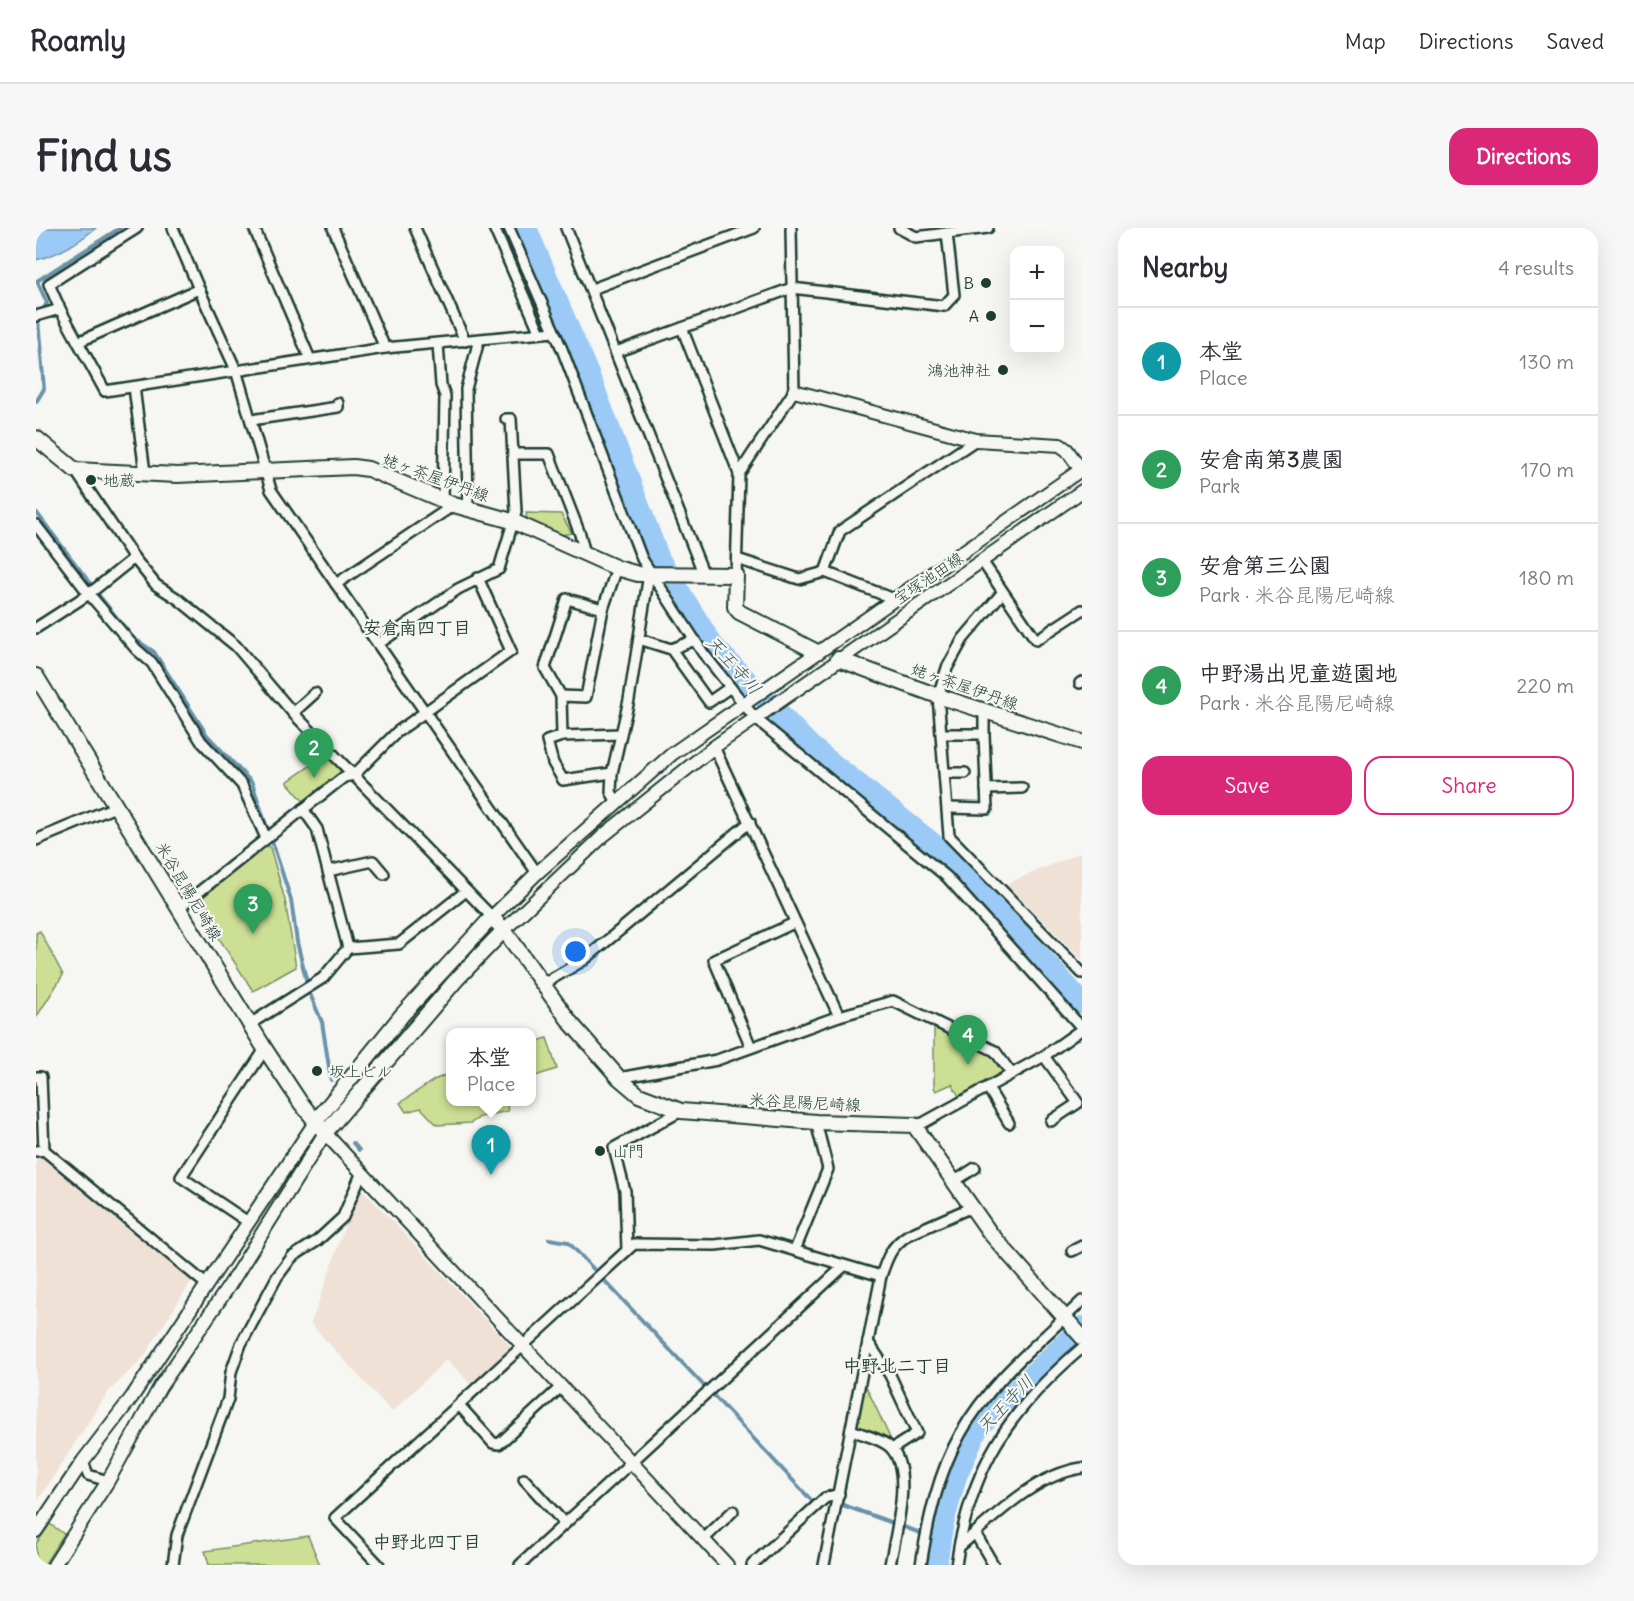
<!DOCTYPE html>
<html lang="en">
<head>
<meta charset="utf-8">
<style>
	body { margin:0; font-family:Delius,"Klee One",sans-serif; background:#f7f7f7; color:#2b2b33 }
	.controls { position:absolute; right:18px; top:18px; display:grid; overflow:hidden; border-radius:12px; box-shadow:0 6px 24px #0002 }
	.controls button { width:54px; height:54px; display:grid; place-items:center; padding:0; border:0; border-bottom:2px solid #e1e1e2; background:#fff; color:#2b2b33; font:30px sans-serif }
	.you { position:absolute; left:540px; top:724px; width:21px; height:21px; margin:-15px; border:4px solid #fff; border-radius:50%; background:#1a73e8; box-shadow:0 0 0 9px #1a73e833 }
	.badge { display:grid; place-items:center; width:39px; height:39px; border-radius:50%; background:#db2777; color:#fff; font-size:20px; font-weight:700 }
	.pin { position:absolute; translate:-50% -50px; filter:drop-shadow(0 2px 3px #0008) }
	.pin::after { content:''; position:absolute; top:32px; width:21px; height:18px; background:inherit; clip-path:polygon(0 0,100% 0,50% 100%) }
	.popup { position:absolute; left:410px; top:800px; width:90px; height:78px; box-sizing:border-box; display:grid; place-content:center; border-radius:12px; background:#fff; filter:drop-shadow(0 2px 4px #0005); font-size:20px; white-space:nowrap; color:#7c7c81 }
	.popup b { font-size:22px; color:#2b2b33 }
	.popup::after { content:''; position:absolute; left:50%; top:100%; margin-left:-12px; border:12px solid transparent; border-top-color:#fff }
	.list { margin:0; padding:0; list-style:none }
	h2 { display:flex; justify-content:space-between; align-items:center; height:78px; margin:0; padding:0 24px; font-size:26px }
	h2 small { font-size:20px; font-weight:400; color:#7c7c81 }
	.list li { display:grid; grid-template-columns:39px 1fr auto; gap:18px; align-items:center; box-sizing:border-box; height:108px; padding:0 24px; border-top:2px solid #e1e1e2 }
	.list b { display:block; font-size:22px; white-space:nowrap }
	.list p { margin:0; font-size:20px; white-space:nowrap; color:#7c7c81 }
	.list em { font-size:20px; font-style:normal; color:#7c7c81 }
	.actions { display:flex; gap:12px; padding:18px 24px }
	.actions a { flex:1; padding:14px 0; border:2px solid #db2777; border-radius:18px; text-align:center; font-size:21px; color:#db2777 }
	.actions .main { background:#db2777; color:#fff }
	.map { position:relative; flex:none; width:1046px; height:1337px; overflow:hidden; border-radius:18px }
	header { display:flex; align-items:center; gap:36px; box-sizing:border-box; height:84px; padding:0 30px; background:#fff; border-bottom:2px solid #e1e1e2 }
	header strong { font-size:28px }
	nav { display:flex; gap:33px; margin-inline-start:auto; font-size:21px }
	.intro { display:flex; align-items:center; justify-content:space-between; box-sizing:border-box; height:144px; padding:0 36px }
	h1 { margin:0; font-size:42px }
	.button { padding:15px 27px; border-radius:18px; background:#db2777; color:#fff; font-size:21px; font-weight:700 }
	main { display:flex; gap:36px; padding:0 36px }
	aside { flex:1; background:#fff; border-radius:18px; box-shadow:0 6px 24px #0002 }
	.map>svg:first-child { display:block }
</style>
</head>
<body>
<header>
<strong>Roamly</strong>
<nav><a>Map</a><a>Directions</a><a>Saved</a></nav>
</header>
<div class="intro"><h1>Find us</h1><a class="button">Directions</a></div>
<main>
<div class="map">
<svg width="1046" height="1337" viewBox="0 0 1046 1337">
	<rect width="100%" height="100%" fill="#f6f6f2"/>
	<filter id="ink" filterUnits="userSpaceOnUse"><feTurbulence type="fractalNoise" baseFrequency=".0167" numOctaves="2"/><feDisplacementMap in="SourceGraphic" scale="12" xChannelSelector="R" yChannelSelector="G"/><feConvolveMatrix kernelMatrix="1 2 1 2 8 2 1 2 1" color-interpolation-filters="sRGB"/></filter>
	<g filter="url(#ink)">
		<g fill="#f0e1d6">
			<polygon points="1046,624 1046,732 970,656"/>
			<polygon points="8,926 156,1052 107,1130 72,1164 0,1275 0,927"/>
			<polygon points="327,962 475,1119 475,1123 437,1159 411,1131 356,1184 275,1096 309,998 323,965"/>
		</g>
		<g fill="#ccdf94" stroke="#768e64" stroke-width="1.5">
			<polygon points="490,285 525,286 536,305 526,307 491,293"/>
			<polygon points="291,526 306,541 305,546 269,575 251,554"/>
			<polygon points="230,616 234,619 249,672 260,739 217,763 159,673"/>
			<polygon points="4,703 27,747 0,790 0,705"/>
			<polygon points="898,799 960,829 972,844 924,870 916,856 900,863 898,859"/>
			<polygon points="511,810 521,841 496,849 496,815"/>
			<polygon points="414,845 414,874 470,874 472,883 444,889 435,895 401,897 385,880 370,884 364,875 398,852"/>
			<polygon points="829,1156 856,1214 826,1202 821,1197"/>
			<polygon points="14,1296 28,1306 8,1337 0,1337 0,1316"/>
			<polygon points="272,1308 284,1337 173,1337 169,1323"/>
		</g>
		<path fill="#9bcaf6" stroke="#6992a8" stroke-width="1.5" d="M0,0H60C41,15 24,26 0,32Z"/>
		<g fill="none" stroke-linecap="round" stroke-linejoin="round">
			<g stroke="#6992a8" stroke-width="4">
				<polyline points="8,80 11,75 1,53 84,0"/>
				<polyline points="0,174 8,161 2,92"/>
				<polyline points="0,284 56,358"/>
				<polyline points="61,365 97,410 118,424 171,507 216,555 231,600"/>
				<polyline points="235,610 255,672 261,714 271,755"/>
				<polyline points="274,766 286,794 295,852"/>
				<polyline points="317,915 323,922"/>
				<polyline points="513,1011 532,1014 670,1160"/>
				<polyline points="677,1167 777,1274"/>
				<polyline points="804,1276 904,1312"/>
			</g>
			<g stroke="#9bcaf6" stroke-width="22">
				<polyline points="490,0 557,158 623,331 677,418 774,518 916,631 1046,775"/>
				<polyline points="900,1337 906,1299 920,1248 942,1199 1046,1099"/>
			</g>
			<g stroke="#1f3d34" stroke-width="14">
				<g id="minor">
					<polyline points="137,0 163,61"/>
					<polyline points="218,0 274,131"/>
					<polyline points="297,0 349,120 518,104"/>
					<polyline points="379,0 429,113"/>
					<polyline points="458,0 504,105"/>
					<polyline points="473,0 526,121 606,331 667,425 719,490 911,649 1046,800"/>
					<polyline points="530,0 668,347"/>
					<polyline points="863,0 880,9 911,5"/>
					<polyline points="556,61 718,0"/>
					<polyline points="24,81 13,56 101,0"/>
					<polyline points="0,88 24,81 42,114 163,61 200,142 235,262 300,356"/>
					<polyline points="646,100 703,246 700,347"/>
					<polyline points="42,114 69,163 349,120"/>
					<polyline points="402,116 405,157 409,168 407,272"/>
					<polyline points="580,124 756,60 908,78 918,67 911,5 952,0"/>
					<polyline points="98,159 109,245"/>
					<polyline points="215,192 302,179 302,175"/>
					<polyline points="477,226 513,226 544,306 549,326"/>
					<polyline points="39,242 98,330"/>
					<polyline points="703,246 758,163 755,0"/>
					<polyline points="418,277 300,356 501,645"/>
					<polyline points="432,281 430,161 443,112"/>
					<polyline points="0,297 53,366 100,421 116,435 165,513 206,557 230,610"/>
					<polyline points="701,331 763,351 789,344 858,371"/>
					<polyline points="946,333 1000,412 1046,382"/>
					<polyline points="789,344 804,303 940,212"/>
					<polyline points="966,365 927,411 911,440 902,468 913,608 1046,745"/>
					<polyline points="0,400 53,366 98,330 120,357 142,371 200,418 257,485 456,689"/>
					<polyline points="603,411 635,421 673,474 693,460"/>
					<polyline points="342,416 422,361 463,341 480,284 475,191 470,191"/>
					<polyline points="635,421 659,412"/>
					<polyline points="1044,455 1046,454"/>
					<polyline points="525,468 550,469 567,381 581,340"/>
					<polyline points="257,485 279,465"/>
					<polyline points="906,506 948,506 951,581 912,580"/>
					<polyline points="948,506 948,490 952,484"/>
					<polyline points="526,508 525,468 509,440 531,371 567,381"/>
					<polyline points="678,519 803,788"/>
					<polyline points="576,545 527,552 517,535 511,513 526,508 584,506"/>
					<polyline points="909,545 929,545"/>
					<polyline points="950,561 986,560"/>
					<polyline points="581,574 575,564 576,545 593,472 613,346"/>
					<polyline points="0,612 79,579"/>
					<polyline points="292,643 337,633 348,646"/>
					<polyline points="144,679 308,549 318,547 361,504 475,423 442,350"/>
					<polyline points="312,720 363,716 430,663"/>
					<polyline points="507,756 548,732 714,594"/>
					<polyline points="214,796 287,750 312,720 281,601 267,581"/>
					<polyline points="715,819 678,732 758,695"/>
					<polyline points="1008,828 1042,875 1015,893"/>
					<polyline points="0,849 5,849 8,922"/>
					<polyline points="583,850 681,832 803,788 857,773 959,823 975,845"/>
					<polyline points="952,860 973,895"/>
					<polyline points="878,897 887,895 1008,828 1046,801"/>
					<polyline points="0,923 8,922 171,1057"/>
					<polyline points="919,953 939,940"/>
					<polyline points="212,994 145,949 229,821"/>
					<polyline points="591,1022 589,963 578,920 645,883"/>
					<polyline points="759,1022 792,941 780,894"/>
					<polyline points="1036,1023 1046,1018"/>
					<polyline points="832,1114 854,1147 881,1205 856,1221"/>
					<polyline points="423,1177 457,1215 463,1216 526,1158"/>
					<path d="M815,1202C827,1207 844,1210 854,1219C878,1243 859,1307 854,1337"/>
					<polyline points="47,1233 52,1247 72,1253"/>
					<polyline points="488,1251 529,1296"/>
					<polyline points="939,1305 957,1336"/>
					<polyline points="668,1311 697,1283"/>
					<path d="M923,1319C958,1289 998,1247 1046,1240"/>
					<polyline points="137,1337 141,1307 192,1171 195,1144 205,1116 241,1049 256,1029 281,1013 307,989 326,944"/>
					<polyline points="343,1337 299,1290 598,1016 679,1017 723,1012 845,1048"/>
					<polyline points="484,1337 808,1038"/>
					<polyline points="716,1337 789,1270 803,1266"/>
					<path d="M788,1337L845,1048C851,1030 855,1018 872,1007L936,979"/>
					<path d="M885,1337C892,1292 902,1245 925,1205C954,1153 1004,1114 1046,1073"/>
					<path d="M920,1337C934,1240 972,1183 1046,1120"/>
				</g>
			</g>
			<g stroke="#1f3d34" stroke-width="16">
				<g id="tertiary">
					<polyline points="758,163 940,212 1024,217 1031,222 1046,243"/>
					<polyline points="456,689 501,645 636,526 1046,241"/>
					<polyline points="468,702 568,607 678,519 1046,263"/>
					<polyline points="0,1303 47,1233 96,1169 280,893"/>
					<polyline points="18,1337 72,1253 124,1159 193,1058 289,905 691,1337"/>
				</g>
			</g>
			<g stroke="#1f3d34" stroke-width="18">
				<g id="secondary">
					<polyline points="0,210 39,242 141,247 317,239 332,241 418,277 476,293 581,340 602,346 700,347 699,379 703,384 781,424"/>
					<polyline points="802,431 902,468 1046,514"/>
					<polyline points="0,448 229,821 264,874 289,905 421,751 468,702"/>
					<polyline points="280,893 366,787 456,689 468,702 534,794 583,850 603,867 645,883 780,894 878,897 954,1005 1046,1109"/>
				</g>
			</g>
			<use href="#minor" stroke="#f6f6f2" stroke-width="9"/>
			<use href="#tertiary" stroke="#f6f6f2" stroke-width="12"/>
			<use href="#secondary" stroke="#f6f6f2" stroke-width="14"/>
		</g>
	</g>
	<g fill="#1f3d34" stroke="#f6f6f2" stroke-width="2">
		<circle cx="950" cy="55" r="6"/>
		<circle cx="955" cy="88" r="6"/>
		<circle cx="967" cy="142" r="6"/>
		<circle cx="55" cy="252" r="6"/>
		<circle cx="281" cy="843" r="6"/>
		<circle cx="564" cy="923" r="6"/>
	</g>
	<g text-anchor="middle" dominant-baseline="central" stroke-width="4.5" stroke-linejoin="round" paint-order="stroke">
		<g font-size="16" fill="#1f3d34" stroke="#f6f6f2" text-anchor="end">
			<text x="938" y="55">B</text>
			<text x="943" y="88">A</text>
			<text x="955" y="142">鴻池神社</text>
			<text x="67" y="252" text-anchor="start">地蔵</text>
			<text x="293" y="843" text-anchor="start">坂上ビル</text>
			<text x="576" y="923" text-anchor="start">山門</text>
		</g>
		<g font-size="16" fill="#1f3d34" stroke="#f6f6f2">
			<text transform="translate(400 249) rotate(20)">姥ヶ茶屋伊丹線</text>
			<text transform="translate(892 350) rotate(-34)">宝塚池田線</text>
			<text transform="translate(929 458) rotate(19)">姥ヶ茶屋伊丹線</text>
			<text transform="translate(153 663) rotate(59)">米谷昆陽尼崎線</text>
			<text transform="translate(769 874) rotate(3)">米谷昆陽尼崎線</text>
		</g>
		<g font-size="18" font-weight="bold" fill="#1f3d34" stroke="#f6f6f2">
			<text x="381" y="399">安倉南四丁目</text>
			<text x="861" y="1137">中野北二丁目</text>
			<text x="391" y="1313">中野北四丁目</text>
		</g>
		<g font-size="18" font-style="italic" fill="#38595b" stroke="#f6f6f2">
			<text transform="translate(698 437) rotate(48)">天王寺川</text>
			<text transform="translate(969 1176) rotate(-46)">天王寺川</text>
		</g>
	</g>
</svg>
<div class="controls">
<button>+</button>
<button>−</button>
</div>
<div class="you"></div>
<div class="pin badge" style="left:455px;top:947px;background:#0f9aa8">1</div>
<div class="popup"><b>本堂</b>Place</div>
<div class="pin badge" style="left:278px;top:550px;background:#2e9e5b">2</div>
<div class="pin badge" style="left:217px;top:706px;background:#2e9e5b">3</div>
<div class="pin badge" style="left:932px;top:837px;background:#2e9e5b">4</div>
</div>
<aside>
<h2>Nearby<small>4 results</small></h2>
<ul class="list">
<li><span class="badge" style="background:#0f9aa8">1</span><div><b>本堂</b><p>Place</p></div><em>130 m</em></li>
<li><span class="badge" style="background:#2e9e5b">2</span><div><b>安倉南第3農園</b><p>Park</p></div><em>170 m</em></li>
<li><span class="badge" style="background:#2e9e5b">3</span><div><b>安倉第三公園</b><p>Park · 米谷昆陽尼崎線</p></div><em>180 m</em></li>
<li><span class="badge" style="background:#2e9e5b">4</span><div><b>中野湯出児童遊園地</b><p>Park · 米谷昆陽尼崎線</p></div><em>220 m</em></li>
</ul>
<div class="actions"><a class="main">Save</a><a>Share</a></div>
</aside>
</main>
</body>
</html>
